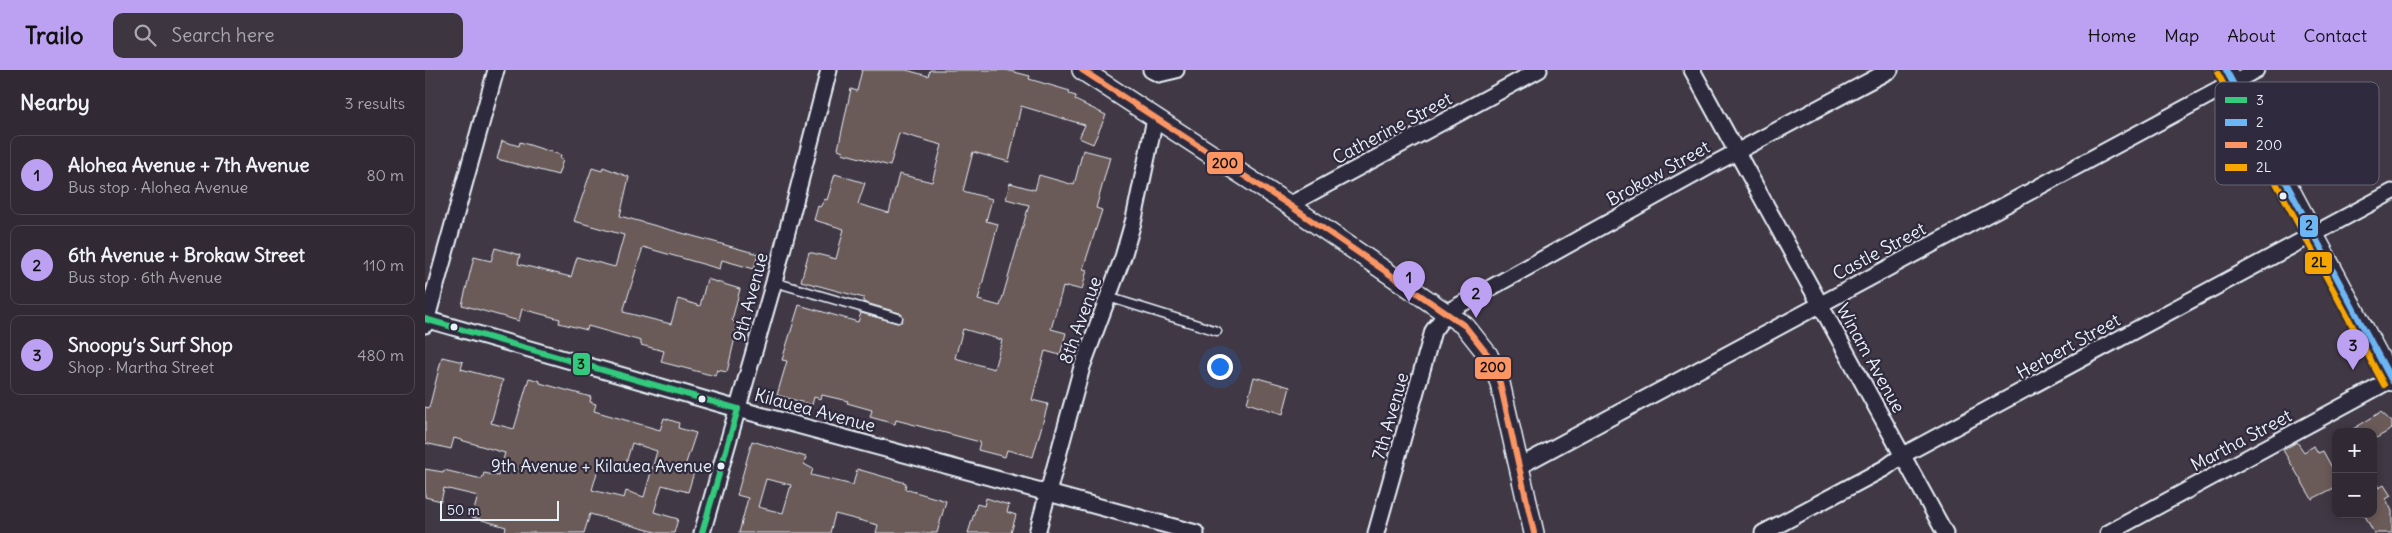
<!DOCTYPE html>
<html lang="en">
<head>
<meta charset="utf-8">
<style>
	body { margin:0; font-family:Delius,sans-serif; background:#3d3640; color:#f1f3f6 }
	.controls { position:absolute; right:15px; bottom:15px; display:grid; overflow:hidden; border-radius:10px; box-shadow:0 2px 8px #0003 }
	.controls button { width:45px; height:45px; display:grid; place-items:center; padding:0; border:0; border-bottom:1px solid #4c464f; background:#312a34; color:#f1f3f6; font:25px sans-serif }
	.scale { position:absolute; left:15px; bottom:12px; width:119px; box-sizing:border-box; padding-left:5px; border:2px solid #e8f1f8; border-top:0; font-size:14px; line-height:18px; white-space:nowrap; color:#e8f1f8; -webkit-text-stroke:4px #2f2a3d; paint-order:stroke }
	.you { position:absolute; left:794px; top:296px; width:18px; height:18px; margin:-12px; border:4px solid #fff; border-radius:50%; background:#1a73e8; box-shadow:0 0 0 8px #1a73e833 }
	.badge { display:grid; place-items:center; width:32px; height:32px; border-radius:50%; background:#bca0f2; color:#111; font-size:16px; font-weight:700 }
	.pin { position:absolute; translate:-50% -41px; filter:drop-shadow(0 1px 2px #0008) }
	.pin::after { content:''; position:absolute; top:26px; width:18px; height:15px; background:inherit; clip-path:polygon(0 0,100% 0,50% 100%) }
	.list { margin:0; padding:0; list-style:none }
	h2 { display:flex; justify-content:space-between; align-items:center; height:65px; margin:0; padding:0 20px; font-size:21px }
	h2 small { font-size:16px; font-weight:400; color:#a8a7ac }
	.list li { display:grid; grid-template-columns:32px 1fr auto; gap:15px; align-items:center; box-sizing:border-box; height:80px; margin:0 10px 10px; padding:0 10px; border:1px solid #4c464f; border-radius:10px }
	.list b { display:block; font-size:19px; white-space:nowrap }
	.list p { margin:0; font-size:16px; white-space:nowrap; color:#a8a7ac }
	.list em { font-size:16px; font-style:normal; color:#a8a7ac }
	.icon { flex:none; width:28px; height:28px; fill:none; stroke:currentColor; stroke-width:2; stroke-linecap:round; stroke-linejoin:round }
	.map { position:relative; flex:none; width:1967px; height:463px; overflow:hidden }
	header { display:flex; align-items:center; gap:30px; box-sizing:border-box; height:70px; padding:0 25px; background:#bca0f2; color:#111 }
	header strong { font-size:24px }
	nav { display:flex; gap:28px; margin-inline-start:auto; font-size:18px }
	.search { width:350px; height:45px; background:#3d3640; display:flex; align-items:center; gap:12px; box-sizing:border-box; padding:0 18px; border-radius:10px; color:#a8a7ac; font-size:19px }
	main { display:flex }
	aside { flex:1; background:#312a34 }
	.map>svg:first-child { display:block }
</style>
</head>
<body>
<header>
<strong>Trailo</strong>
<div class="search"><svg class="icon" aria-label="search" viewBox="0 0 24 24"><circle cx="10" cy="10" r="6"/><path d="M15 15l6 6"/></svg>Search here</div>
<nav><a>Home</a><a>Map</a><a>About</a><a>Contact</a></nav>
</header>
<main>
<aside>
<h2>Nearby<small>3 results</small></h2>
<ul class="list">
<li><span class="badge">1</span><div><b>Alohea Avenue + 7th Avenue</b><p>Bus stop · Alohea Avenue</p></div><em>80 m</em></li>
<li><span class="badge">2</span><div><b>6th Avenue + Brokaw Street</b><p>Bus stop · 6th Avenue</p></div><em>110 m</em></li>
<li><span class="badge">3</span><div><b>Snoopy’s Surf Shop</b><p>Shop · Martha Street</p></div><em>480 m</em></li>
</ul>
</aside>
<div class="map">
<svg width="1967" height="463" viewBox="0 0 1967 463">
	<rect width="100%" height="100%" fill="#413845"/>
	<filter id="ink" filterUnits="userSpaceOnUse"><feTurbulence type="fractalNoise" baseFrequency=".02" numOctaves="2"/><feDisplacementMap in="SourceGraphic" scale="10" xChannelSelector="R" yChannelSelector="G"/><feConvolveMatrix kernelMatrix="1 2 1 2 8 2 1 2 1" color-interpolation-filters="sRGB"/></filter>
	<g filter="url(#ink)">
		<g fill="#6a5a58" stroke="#e8f1f8" fill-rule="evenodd">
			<path d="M437,0H481L503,6L505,0H581L605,6L604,9L645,21L644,24L651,26L650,30L681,45L668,74L654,68L660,55L596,36L584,92L548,82L538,121L567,129L561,151L573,154L553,230L575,236L604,135L581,129L585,113L610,120L614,105L649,115L658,80L685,87L671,138L677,140L658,199L662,200L657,220L642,216L641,218L638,217L626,259L641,263L635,285L620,281L607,330L623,334L608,387L582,380L580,387L553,380L555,372L471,350L470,354L445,347L447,340L422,333L423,331L397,325L396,329L389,327L387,335L352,325L362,291L357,290L374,235L433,252L436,243L472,253L478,249L475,243L438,232L439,228L376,211L384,182L411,189L419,159L389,150L393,136L395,137L400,129L402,130L410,104L440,113L433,134L464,143L474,104L507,112L517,75L474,63L465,96L417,83L418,81L413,79L426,19L432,21ZM538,259L577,270L569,299L530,288Z"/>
			<polygon points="77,71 94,76 95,72 136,85 135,89 138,90 133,105 72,89"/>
			<polygon points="178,97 204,107 195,146 333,184 329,199 297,190 295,199 218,177 198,242 246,254 253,229 275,236 282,209 315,219 307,250 313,255 302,302 292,300 290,306 236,292 239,281 216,275 216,271 163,256 162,260 134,253 135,249 97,239 94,251 37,235 49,187 66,191 70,178 95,185 93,194 146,207 152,187 190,197 199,165 149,151 167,98 177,101"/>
			<path d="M17,287L38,292L36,299L78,310L66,353L89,359L104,308L115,311V313L166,327L165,332L171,334L169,341L235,360L239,348L254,353L253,358L271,363L260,396L270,399L263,422L237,415L229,442L253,449L249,463H234L165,444L159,463H80L81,457L47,447L53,426L19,418L16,431L0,427V399L18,402L19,400L57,409L59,403L73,406L80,383L29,368L26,379L0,373V337L4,338ZM207,373L232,381L219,427L201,421L199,428L167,420L175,392L191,397L193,391L201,393Z"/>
			<polygon points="829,307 865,317 858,344 822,333"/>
			<polygon points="1956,342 1967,352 1967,359 1948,370 1948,362 1923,362"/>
			<path d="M327,371L381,387L379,394L388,399L386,405L428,415L432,399L481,413L480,419L521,431L512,463H451L453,455L410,444L405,463H314L323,428L312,425ZM341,409L366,415L358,443L333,437Z"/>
			<polygon points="1872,372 1879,382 1889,376 1893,383 1898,381 1911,405 1911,417 1887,429 1858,380"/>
			<polygon points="1948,407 1954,418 1959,415 1966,426 1961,429 1967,441 1967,463 1949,463 1939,444 1948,444"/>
			<polygon points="561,428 584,435 582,442 591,445 586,463 543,463 552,434 559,436"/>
		</g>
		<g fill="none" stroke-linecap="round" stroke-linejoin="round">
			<g stroke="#e8f1f8" stroke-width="11">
				<g id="service">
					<polyline points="349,212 473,248"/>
					<polyline points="683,227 792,261"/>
				</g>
			</g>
			<g stroke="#e8f1f8" stroke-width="19">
				<g id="minor">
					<polyline points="726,0 734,4 751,0"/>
					<polyline points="1267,0 1520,463"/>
					<polyline points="864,135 1114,0"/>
					<polyline points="0,249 313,339 771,463"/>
					<polyline points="0,255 71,0"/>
					<polyline points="1095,396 1831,0"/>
					<polyline points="277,463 349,212 404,0"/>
					<polyline points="612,463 657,297 698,187 709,149 730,49"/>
					<polyline points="951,463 1008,261 1022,242 1287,95 1465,0"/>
					<polyline points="1338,463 1460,398 1478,385 1967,122"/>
					<polyline points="1683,463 1966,310"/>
				</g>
			</g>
			<g stroke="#e8f1f8" stroke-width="22">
				<g id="tertiary">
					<polyline points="657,0 864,135 1040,256 1063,285 1075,313 1109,463"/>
					<polyline points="1801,0 1967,311"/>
				</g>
			</g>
			<use href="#service" stroke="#2f2a3d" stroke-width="8"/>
			<use href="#minor" stroke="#2f2a3d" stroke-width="15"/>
			<use href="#tertiary" stroke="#2f2a3d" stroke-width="19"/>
			<g stroke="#2f2a3d" stroke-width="10">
				<g id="bus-1">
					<polyline points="0,249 313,339"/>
					<polyline points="277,463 313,339"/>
				</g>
			</g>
			<g stroke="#2f2a3d" stroke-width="10">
				<polyline id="bus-2" points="1801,0 1967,311"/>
			</g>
			<g stroke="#2f2a3d" stroke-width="10">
				<polyline id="bus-3" points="657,0 864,135 1040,256 1063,285 1075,313 1109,463"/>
			</g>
			<g stroke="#2f2a3d" stroke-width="10">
				<polyline id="bus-4" points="1793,4 1959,315"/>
			</g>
			<use href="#bus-1" stroke="#33ca7d" stroke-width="6"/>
			<use href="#bus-2" stroke="#6db6f5" stroke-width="6"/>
			<use href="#bus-3" stroke="#fb9564" stroke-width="6"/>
			<use href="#bus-4" stroke="#f7a600" stroke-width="6"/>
		</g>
	</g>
	<g fill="#e8f1f8" stroke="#2f2a3d" stroke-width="2">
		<circle cx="1858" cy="126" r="4.5"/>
		<circle cx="29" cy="257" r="4.5"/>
		<circle cx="277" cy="329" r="4.5"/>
		<circle cx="296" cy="396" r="4.5"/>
	</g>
	<g text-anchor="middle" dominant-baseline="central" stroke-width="4.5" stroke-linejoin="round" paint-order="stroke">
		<g font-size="17" fill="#e8f1f8" stroke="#2f2a3d" text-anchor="end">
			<text x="287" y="396">9th Avenue + Kilauea Avenue</text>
		</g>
		<g font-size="18" fill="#e8f1f8" stroke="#2f2a3d">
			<text transform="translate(967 58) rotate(-28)">Catherine Street</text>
			<text transform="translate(1233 103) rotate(-29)">Brokaw Street</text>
			<text transform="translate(1454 181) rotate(-28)">Castle Street</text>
			<text transform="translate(325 227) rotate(-75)">9th Avenue</text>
			<text transform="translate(655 250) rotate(-70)">8th Avenue</text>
			<text transform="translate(1643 276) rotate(-29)">Herbert Street</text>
			<text transform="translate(1446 288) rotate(61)">Winam Avenue</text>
			<text transform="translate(390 340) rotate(15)">Kilauea Avenue</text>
			<text transform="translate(965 346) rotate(-74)">7th Avenue</text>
			<text transform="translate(1816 370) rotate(-28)">Martha Street</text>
		</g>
	</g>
	<rect x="1790" y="12" width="164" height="103" rx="8" fill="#2f2a3d" stroke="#666675" stroke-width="1"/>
	<rect x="1800" y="27" width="22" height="6" fill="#33ca7d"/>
	<rect x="1800" y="49" width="22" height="7" fill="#6db6f5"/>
	<rect x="1800" y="72" width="22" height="6" fill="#fb9564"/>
	<rect x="1800" y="94" width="22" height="7" fill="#f7a600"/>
	<g font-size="14" fill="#e8f1f8">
		<text x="1831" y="35">3</text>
		<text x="1831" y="57">2</text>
		<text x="1831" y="80">200</text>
		<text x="1831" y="102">2L</text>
	</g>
	<g stroke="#2f2a3d" stroke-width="2">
		<rect x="781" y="81" width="38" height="24" rx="5" fill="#fb9564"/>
		<rect x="1874" y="144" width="20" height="24" rx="5" fill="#6db6f5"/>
		<rect x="1879" y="181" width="29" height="24" rx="5" fill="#f7a600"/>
		<rect x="147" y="282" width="19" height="24" rx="5" fill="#33ca7d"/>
		<rect x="1049" y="286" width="38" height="24" rx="5" fill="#fb9564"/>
	</g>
	<g font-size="14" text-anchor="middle" font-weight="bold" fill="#111">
		<text x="800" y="98">200</text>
		<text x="1884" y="160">2</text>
		<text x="1894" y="197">2L</text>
		<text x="156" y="299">3</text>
		<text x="1068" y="302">200</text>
	</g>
</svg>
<div class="controls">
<button>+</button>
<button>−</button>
</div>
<div class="scale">50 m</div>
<div class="you"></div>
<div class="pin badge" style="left:984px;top:232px">1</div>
<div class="pin badge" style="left:1051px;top:248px">2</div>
<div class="pin badge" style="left:1928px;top:300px">3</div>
</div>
</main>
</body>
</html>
